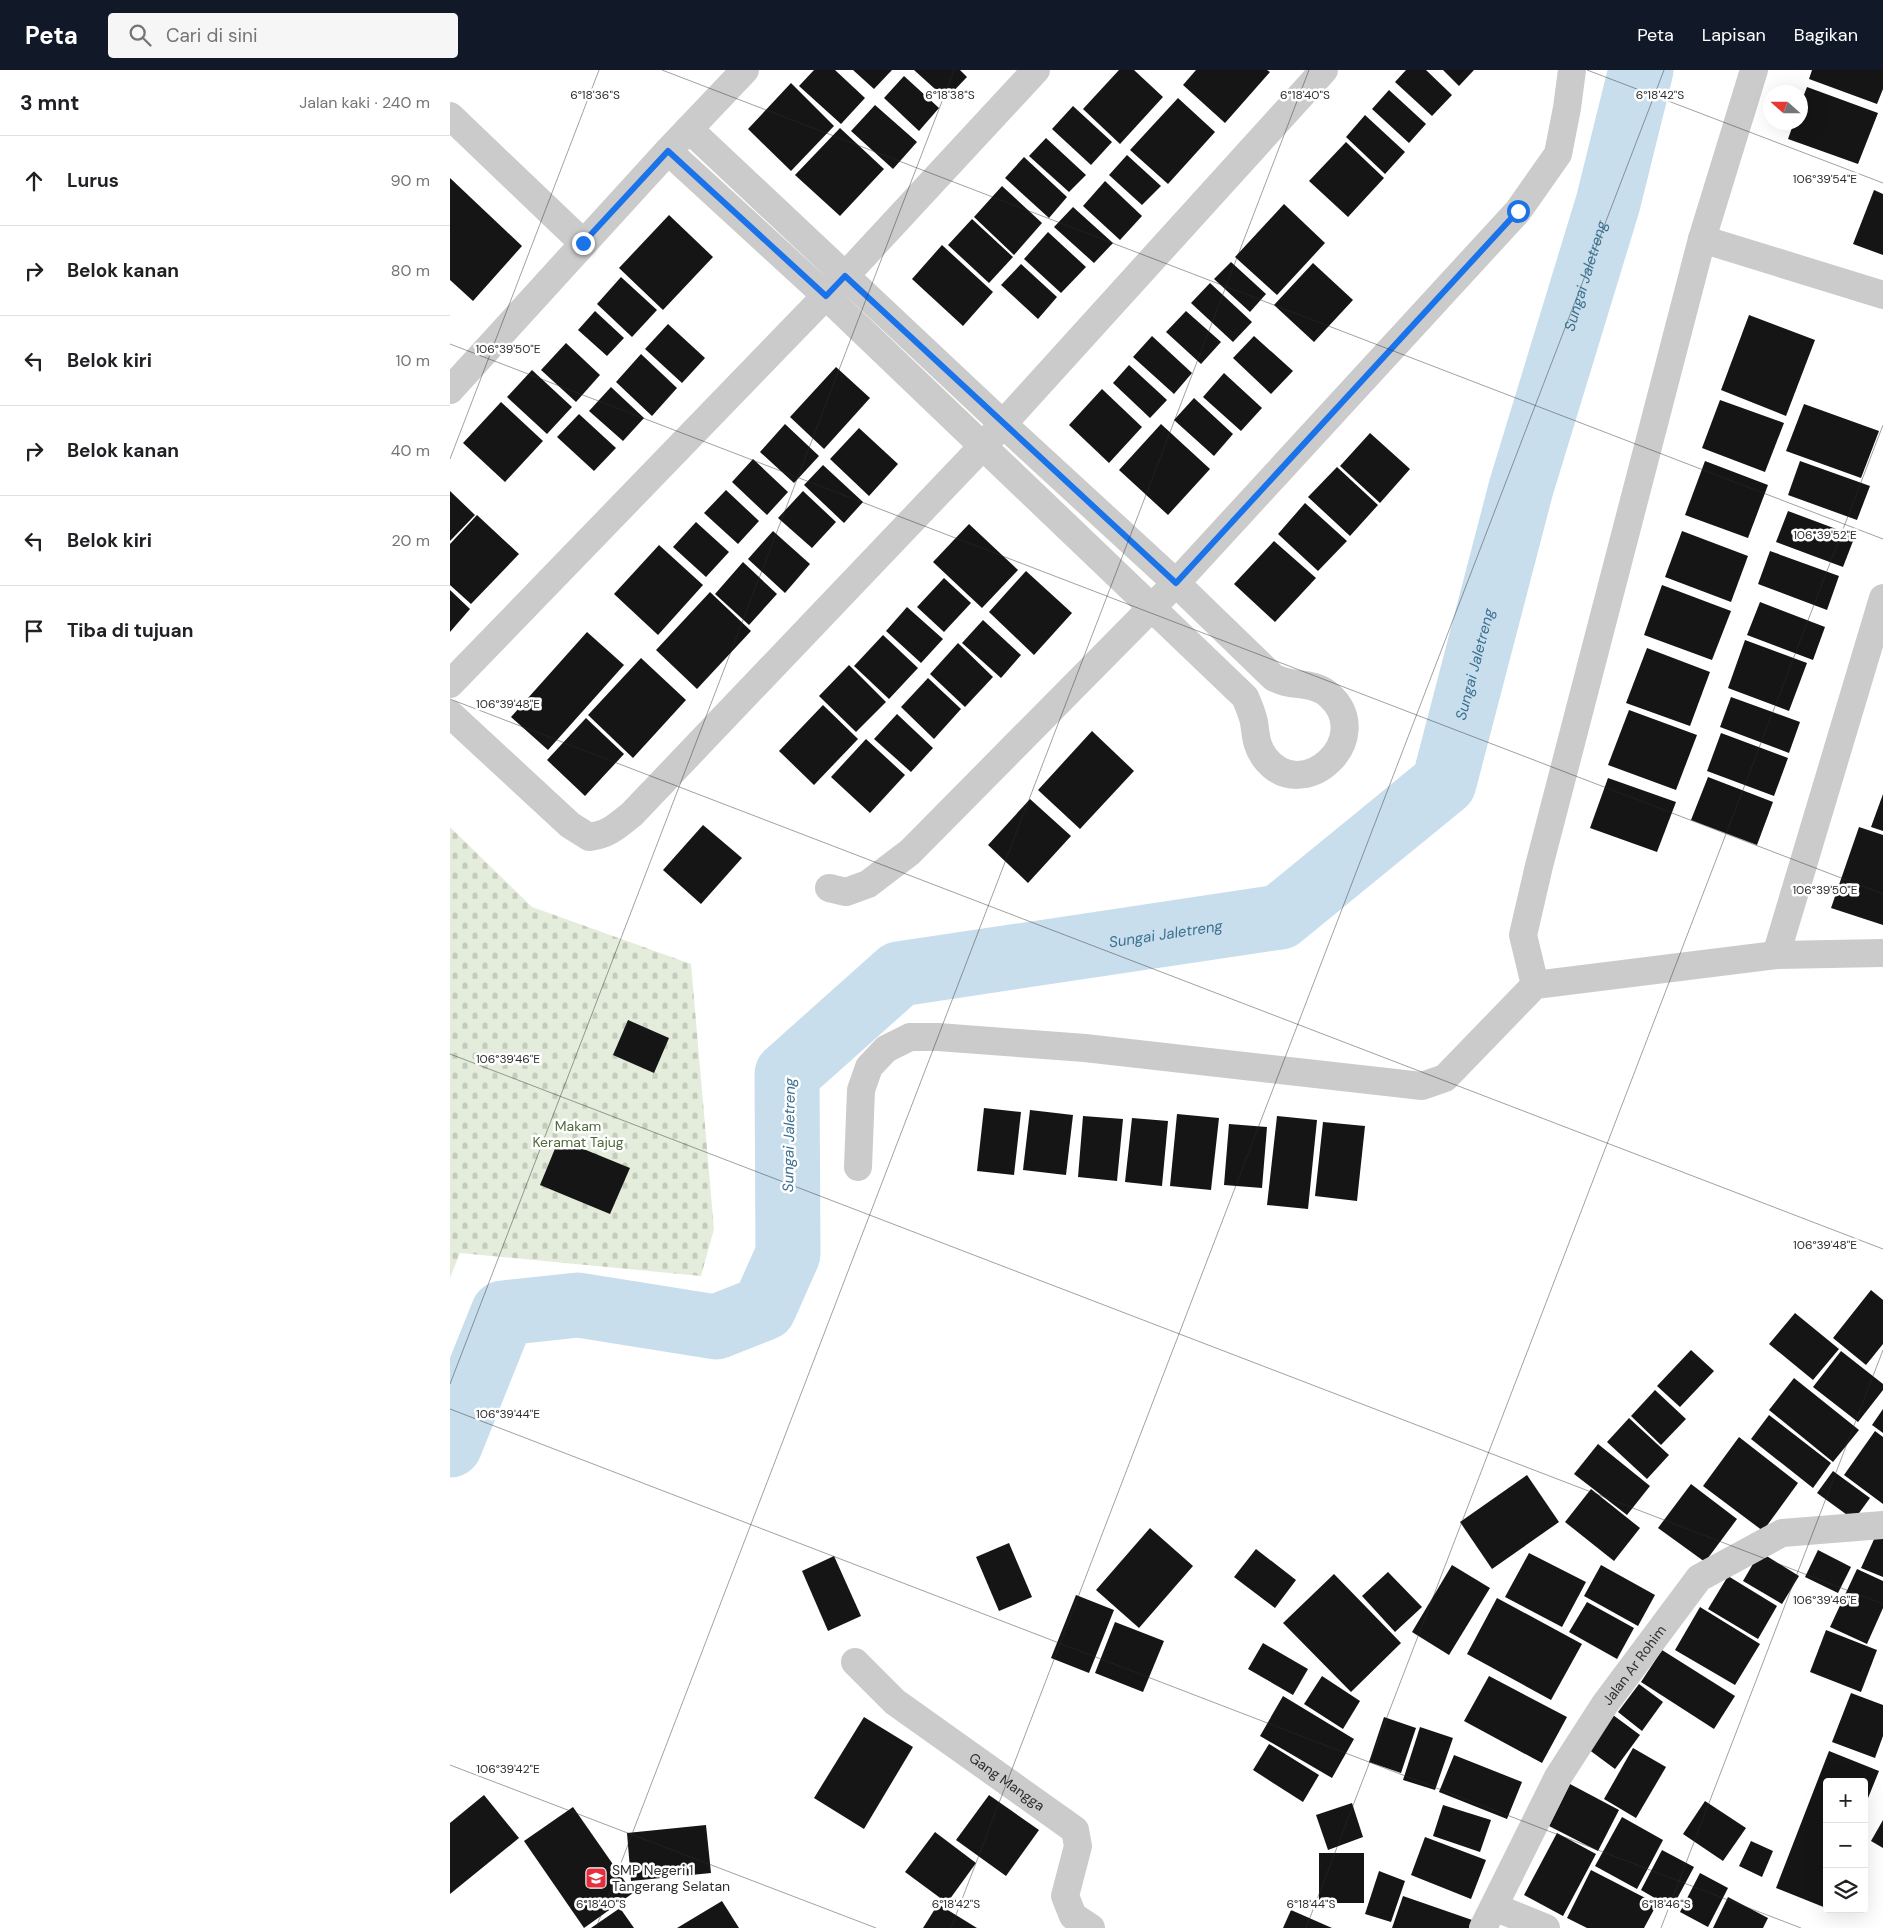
<!DOCTYPE html>
<html lang="id">
<head>
<meta charset="utf-8">
<style>
	body { margin:0; font-family:"DM Sans",sans-serif; background:#f6f6f6; color:#202124 }
	.controls { position:absolute; right:15px; bottom:15px; display:grid; overflow:hidden; border-radius:5px; box-shadow:0 5px 20px #0002 }
	.controls button { width:45px; height:45px; display:grid; place-items:center; padding:0; border:0; border-bottom:1px solid #e0e0e0; background:#fff; color:#202124; font:25px sans-serif }
	.compass { position:absolute; left:1313px; top:15px; width:45px; height:45px; border-radius:50%; background:#fff; box-shadow:0 5px 20px #0002; rotate:291deg }
	.stop { position:absolute; width:15px; height:15px; margin:-11px; border:4px solid #1a73e8; border-radius:50%; background:#fff }
	.stop.end { background:#1a73e8; border-color:#fff; box-shadow:0 1px 5px #0008 }
	.list { margin:0; padding:0; list-style:none }
	h2 { display:flex; justify-content:space-between; align-items:center; height:65px; margin:0; padding:0 20px; font-size:21px }
	h2 small { font-size:16px; font-weight:400; color:#757577 }
	.list li { display:grid; grid-template-columns:32px 1fr auto; gap:15px; align-items:center; box-sizing:border-box; height:90px; padding:0 20px; border-top:1px solid #e0e0e0 }
	.list b { display:block; font-size:19px; white-space:nowrap }
	.list em { font-size:16px; font-style:normal; color:#757577 }
	.icon { flex:none; width:28px; height:28px; fill:none; stroke:currentColor; stroke-width:2; stroke-linecap:round; stroke-linejoin:round }
	.map { position:relative; flex:none; width:1433px; height:1858px; overflow:hidden }
	header { display:flex; align-items:center; gap:30px; box-sizing:border-box; height:70px; padding:0 25px; background:#111827; color:#fff }
	header strong { font-size:24px }
	nav { display:flex; gap:28px; margin-inline-start:auto; font-size:18px }
	.search { width:350px; height:45px; background:#f6f6f6; display:flex; align-items:center; gap:12px; box-sizing:border-box; padding:0 18px; border-radius:5px; color:#757577; font-size:19px }
	main { display:flex }
	aside { flex:1; background:#fff }
	.map>svg:first-child { display:block }
</style>
</head>
<body>
<header>
<strong>Peta</strong>
<div class="search"><svg class="icon" aria-label="search" viewBox="0 0 24 24"><circle cx="10" cy="10" r="6"/><path d="M15 15l6 6"/></svg>Cari di sini</div>
<nav><a>Peta</a><a>Lapisan</a><a>Bagikan</a></nav>
</header>
<main>
<aside>
<h2>3 mnt<small>Jalan kaki · 240 m</small></h2>
<ul class="list">
<li><svg class="icon" aria-label="ahead" viewBox="0 0 24 24"><path d="M12 20V5M6 11l6-6 6 6"/></svg><div><b>Lurus</b></div><em>90 m</em></li>
<li><svg class="icon" aria-label="right" viewBox="0 0 24 24"><path d="M7 20v-9h11M14 6l5 5-5 5"/></svg><div><b>Belok kanan</b></div><em>80 m</em></li>
<li><svg class="icon" aria-label="left" viewBox="0 0 24 24"><path d="M17 20v-9H6M10 6l-5 5 5 5"/></svg><div><b>Belok kiri</b></div><em>10 m</em></li>
<li><svg class="icon" aria-label="right" viewBox="0 0 24 24"><path d="M7 20v-9h11M14 6l5 5-5 5"/></svg><div><b>Belok kanan</b></div><em>40 m</em></li>
<li><svg class="icon" aria-label="left" viewBox="0 0 24 24"><path d="M17 20v-9H6M10 6l-5 5 5 5"/></svg><div><b>Belok kiri</b></div><em>20 m</em></li>
<li><svg class="icon" aria-label="arrive" viewBox="0 0 24 24"><path d="M6 21V4h12l-3 4 3 4H6"/></svg><div><b>Tiba di tujuan</b></div></li>
</ul>
</aside>
<div class="map">
<svg width="1433" height="1858" viewBox="0 0 1433 1858">
	<defs>
		<pattern id="cemetery-stones" width="16" height="16" patternUnits="userSpaceOnUse" patternTransform="scale(1.25)"><rect width="16" height="16" fill="#e4ecdc"/><path d="M2 7V4a2 2 0 0 1 4 0v3zM10 15v-3a2 2 0 0 1 4 0v3z" fill="#c4cbbd"/></pattern>
	</defs>
	<rect width="100%" height="100%" fill="#fff"/>
	<polygon fill="url(#cemetery-stones)" points="0,757 82,837 241,894 264,1159 251,1206 10,1183 0,1208"/>
	<g fill="none" stroke-linecap="round" stroke-linejoin="round">
		<path stroke="#c8deec" stroke-width="65" id="s1" d="M0,1375L53,1243L128,1235L266,1257L314,1238L338,1184L337,1004L449,904L830,847L994,713L1071,418L1158,133L1191,0"/>
	</g>
	<g fill="#151515">
		<polygon points="364,0 385,0 415,28 391,54 349,16"/>
		<polygon points="403,0 442,0 424,19"/>
		<polygon points="464,0 510,0 517,7 496,29"/>
		<polygon points="669,0 684,0 713,27 670,74 633,39"/>
		<polygon points="746,0 817,0 820,2 775,53 733,15"/>
		<polygon points="956,0 976,0 1002,25 982,46 945,12"/>
		<polygon points="993,0 1024,0 1009,16"/>
		<polygon points="1362,0 1433,0 1433,19 1427,34 1359,9"/>
		<polygon points="454,6 489,38 469,61 434,28"/>
		<polygon points="341,13 384,56 341,101 298,59"/>
		<polygon points="1357,17 1428,43 1408,94 1338,69 1344,52 1350,52 1350,35"/>
		<polygon points="939,20 976,54 959,73 922,39"/>
		<polygon points="728,28 765,62 718,114 680,80"/>
		<polygon points="425,35 467,72 443,99 401,61"/>
		<polygon points="623,36 662,72 641,95 602,59"/>
		<polygon points="915,45 955,82 935,104 896,67"/>
		<polygon points="390,58 434,99 390,146 345,105"/>
		<polygon points="596,68 636,105 619,122 579,86"/>
		<polygon points="896,72 934,108 898,147 859,111"/>
		<polygon points="677,85 711,116 692,135 659,105"/>
		<polygon points="574,87 617,127 599,148 555,108"/>
		<polygon points="0,108 72,176 23,231 0,210"/>
		<polygon points="655,111 692,146 670,170 633,136"/>
		<polygon points="552,116 592,153 564,185 524,147"/>
		<polygon points="1424,120 1433,124 1433,185 1403,174"/>
		<polygon points="834,134 875,173 827,225 785,187"/>
		<polygon points="623,137 663,173 644,193 604,157"/>
		<polygon points="219,145 263,187 213,240 169,198"/>
		<polygon points="522,149 563,187 539,213 498,175"/>
		<polygon points="598,162 636,197 611,223 574,189"/>
		<polygon points="492,175 543,222 513,256 462,209"/>
		<polygon points="781,192 816,224 800,242 764,209"/>
		<polygon points="863,193 903,230 864,272 824,235"/>
		<polygon points="571,194 607,227 588,249 551,215"/>
		<polygon points="171,207 207,240 182,267 147,234"/>
		<polygon points="760,213 802,252 783,272 741,233"/>
		<polygon points="145,241 174,268 157,286 128,260"/>
		<polygon points="736,241 771,272 751,294 716,262"/>
		<polygon points="1299,245 1365,270 1336,346 1271,320"/>
		<polygon points="218,254 255,288 232,313 195,279"/>
		<polygon points="702,266 742,303 724,324 683,287"/>
		<polygon points="804,266 843,301 821,324 783,288"/>
		<polygon points="116,273 150,305 126,332 91,300"/>
		<polygon points="191,284 227,318 202,346 166,312"/>
		<polygon points="679,295 717,330 700,348 663,313"/>
		<polygon points="386,297 420,328 374,379 340,347"/>
		<polygon points="82,300 122,337 97,364 57,327"/>
		<polygon points="774,303 812,338 791,361 753,327"/>
		<polygon points="161,317 194,348 173,371 139,341"/>
		<polygon points="652,319 692,357 659,393 619,355"/>
		<polygon points="744,328 783,364 764,386 724,350"/>
		<polygon points="1270,330 1334,353 1315,402 1252,378"/>
		<polygon points="51,332 93,371 55,412 13,373"/>
		<polygon points="1354,334 1429,361 1411,408 1336,381"/>
		<polygon points="129,344 166,378 144,401 107,367"/>
		<polygon points="335,354 369,386 344,413 310,382"/>
		<polygon points="711,354 760,399 718,445 669,400"/>
		<polygon points="409,358 448,394 419,426 380,389"/>
		<polygon points="920,363 960,399 930,433 890,396"/>
		<polygon points="303,389 338,422 317,445 282,412"/>
		<polygon points="1255,391 1318,415 1298,468 1235,445"/>
		<polygon points="1350,391 1420,416 1407,450 1338,425"/>
		<polygon points="373,395 413,432 394,453 354,415"/>
		<polygon points="887,397 928,435 900,466 858,427"/>
		<polygon points="276,420 309,451 288,474 254,443"/>
		<polygon points="0,421 25,445 0,471"/>
		<polygon points="353,421 386,452 362,478 328,448"/>
		<polygon points="855,433 897,471 868,501 828,464"/>
		<polygon points="1338,441 1405,466 1393,497 1326,472"/>
		<polygon points="27,445 69,484 21,534 0,515 0,474"/>
		<polygon points="246,452 279,482 256,507 223,477"/>
		<polygon points="519,454 568,500 532,538 483,492"/>
		<polygon points="323,461 360,494 335,523 298,489"/>
		<polygon points="1232,461 1298,486 1281,532 1215,507"/>
		<polygon points="824,471 866,508 825,552 784,514"/>
		<polygon points="209,475 253,515 208,565 164,524"/>
		<polygon points="1320,481 1389,506 1377,540 1308,514"/>
		<polygon points="293,492 327,524 299,555 265,524"/>
		<polygon points="576,501 622,543 584,585 539,542"/>
		<polygon points="494,508 521,533 494,562 467,537"/>
		<polygon points="1212,515 1281,541 1262,590 1194,565"/>
		<polygon points="0,520 20,539 0,562"/>
		<polygon points="260,522 301,561 247,619 206,580"/>
		<polygon points="1310,532 1375,557 1363,590 1297,565"/>
		<polygon points="457,537 493,569 471,593 436,561"/>
		<polygon points="533,550 571,585 551,608 512,573"/>
		<polygon points="137,562 174,595 98,680 61,647"/>
		<polygon points="433,565 468,598 439,629 404,596"/>
		<polygon points="1295,570 1357,593 1339,641 1278,618"/>
		<polygon points="508,573 543,607 515,637 480,604"/>
		<polygon points="1197,578 1260,602 1240,656 1176,633"/>
		<polygon points="191,588 236,630 183,688 138,645"/>
		<polygon points="399,595 436,632 406,662 369,626"/>
		<polygon points="478,608 511,639 484,669 451,637"/>
		<polygon points="1281,627 1350,652 1339,683 1270,657"/>
		<polygon points="373,635 408,669 364,715 329,681"/>
		<polygon points="1179,640 1247,665 1226,720 1158,695"/>
		<polygon points="447,644 483,678 461,702 424,669"/>
		<polygon points="136,648 174,684 135,726 97,690"/>
		<polygon points="642,661 684,701 630,759 588,720"/>
		<polygon points="1271,663 1338,688 1324,726 1257,701"/>
		<polygon points="416,669 455,705 420,743 381,707"/>
		<polygon points="1258,707 1323,732 1307,775 1241,750"/>
		<polygon points="1158,708 1226,732 1207,782 1140,758"/>
		<polygon points="1433,724 1433,761 1421,757"/>
		<polygon points="580,729 621,766 578,813 538,775"/>
		<polygon points="253,755 292,788 251,834 213,800"/>
		<polygon points="1409,757 1433,765 1433,855 1381,838"/>
		<polygon points="178,950 219,968 204,1003 163,985"/>
		<polygon points="534,1038 571,1042 564,1105 527,1101"/>
		<polygon points="580,1040 623,1045 616,1105 573,1100"/>
		<polygon points="727,1044 769,1048 761,1120 720,1116"/>
		<polygon points="633,1046 673,1049 667,1111 628,1107"/>
		<polygon points="827,1046 867,1050 858,1139 817,1135"/>
		<polygon points="682,1048 718,1051 712,1116 675,1112"/>
		<polygon points="873,1052 915,1056 907,1131 865,1126"/>
		<polygon points="779,1054 817,1057 812,1118 774,1115"/>
		<polygon points="109,1069 180,1098 160,1144 90,1115"/>
		<polygon points="1421,1220 1433,1230 1433,1274 1416,1295 1383,1268"/>
		<polygon points="1345,1243 1389,1279 1363,1310 1319,1274"/>
		<polygon points="1241,1280 1264,1301 1230,1337 1207,1316"/>
		<polygon points="1391,1281 1433,1314 1433,1320 1408,1352 1363,1317"/>
		<polygon points="1344,1308 1409,1360 1383,1392 1319,1340"/>
		<polygon points="1205,1320 1236,1349 1211,1375 1181,1346"/>
		<polygon points="1433,1339 1433,1363 1422,1355"/>
		<polygon points="1319,1345 1381,1393 1363,1418 1301,1369"/>
		<polygon points="1179,1348 1219,1385 1197,1409 1157,1372"/>
		<polygon points="1425,1361 1433,1367 1433,1434 1394,1405"/>
		<polygon points="1289,1367 1348,1413 1313,1461 1253,1416"/>
		<polygon points="1148,1374 1200,1416 1177,1445 1124,1404"/>
		<polygon points="1383,1401 1420,1428 1404,1450 1367,1423"/>
		<polygon points="1077,1405 1109,1452 1042,1499 1010,1452"/>
		<polygon points="1241,1414 1287,1449 1255,1492 1208,1458"/>
		<polygon points="1141,1419 1190,1458 1164,1491 1115,1452"/>
		<polygon points="700,1458 743,1496 689,1558 646,1520"/>
		<polygon points="1426,1465 1433,1468 1433,1507 1411,1498"/>
		<polygon points="559,1473 582,1527 549,1541 526,1487"/>
		<polygon points="806,1479 846,1510 825,1538 784,1507"/>
		<polygon points="1368,1480 1401,1497 1388,1523 1355,1507"/>
		<polygon points="1310,1482 1349,1506 1332,1534 1293,1511"/>
		<polygon points="1079,1483 1136,1512 1112,1557 1055,1527"/>
		<polygon points="384,1486 411,1546 378,1561 352,1501"/>
		<polygon points="1002,1495 1040,1518 999,1585 962,1562"/>
		<polygon points="1151,1495 1205,1525 1188,1556 1134,1526"/>
		<polygon points="1407,1499 1433,1511 1433,1538 1417,1574 1380,1557"/>
		<polygon points="938,1502 972,1537 945,1562 912,1526"/>
		<polygon points="884,1504 951,1573 901,1622 833,1553"/>
		<polygon points="1278,1506 1327,1536 1308,1569 1258,1539"/>
		<polygon points="626,1525 664,1540 639,1603 601,1588"/>
		<polygon points="1047,1528 1132,1574 1101,1630 1017,1584"/>
		<polygon points="1137,1532 1184,1558 1167,1589 1119,1562"/>
		<polygon points="1250,1537 1310,1574 1285,1615 1225,1580"/>
		<polygon points="665,1552 714,1571 693,1622 645,1603"/>
		<polygon points="1376,1560 1427,1580 1411,1622 1360,1602"/>
		<polygon points="813,1573 858,1599 843,1625 798,1599"/>
		<polygon points="1212,1580 1285,1626 1264,1659 1191,1612"/>
		<polygon points="872,1606 910,1631 893,1659 854,1634"/>
		<polygon points="1039,1606 1117,1647 1092,1693 1014,1651"/>
		<polygon points="1189,1614 1213,1632 1192,1661 1168,1642"/>
		<polygon points="1401,1623 1433,1635 1433,1666 1425,1688 1382,1672"/>
		<polygon points="833,1626 904,1669 882,1708 810,1666"/>
		<polygon points="1163,1645 1190,1665 1165,1699 1138,1679"/>
		<polygon points="414,1647 463,1677 414,1759 364,1728"/>
		<polygon points="934,1647 966,1658 951,1703 919,1692"/>
		<polygon points="970,1657 1003,1668 985,1720 953,1710"/>
		<polygon points="819,1674 869,1705 853,1732 803,1700"/>
		<polygon points="1183,1678 1216,1697 1186,1748 1154,1729"/>
		<polygon points="1379,1681 1429,1701 1414,1738 1414,1712 1377,1712 1376,1838 1326,1818"/>
		<polygon points="1004,1685 1072,1712 1057,1749 989,1722"/>
		<polygon points="1120,1714 1169,1740 1148,1781 1099,1756"/>
		<polygon points="34,1725 69,1768 0,1824 0,1753"/>
		<polygon points="539,1725 589,1760 556,1806 506,1770"/>
		<polygon points="1255,1731 1296,1758 1273,1791 1233,1764"/>
		<polygon points="902,1733 913,1767 878,1780 866,1745"/>
		<polygon points="993,1735 1041,1750 1030,1782 983,1766"/>
		<polygon points="123,1737 183,1823 134,1858 74,1771"/>
		<polygon points="1172,1747 1213,1770 1187,1819 1145,1796"/>
		<polygon points="1433,1750 1433,1778 1421,1771"/>
		<polygon points="256,1755 261,1803 181,1811 177,1763"/>
		<polygon points="485,1762 526,1793 497,1833 455,1802"/>
		<polygon points="1107,1763 1146,1784 1113,1846 1074,1825"/>
		<polygon points="975,1767 1036,1790 1021,1829 961,1805"/>
		<polygon points="1301,1771 1323,1781 1312,1807 1289,1796"/>
		<polygon points="1212,1780 1244,1797 1222,1838 1191,1820"/>
		<rect x="869" y="1783" width="45" height="50"/>
		<polygon points="1141,1800 1207,1834 1194,1858 1137,1858 1117,1848"/>
		<polygon points="929,1801 955,1811 941,1852 915,1844"/>
		<polygon points="1250,1803 1278,1818 1258,1857 1230,1842"/>
		<polygon points="953,1826 1025,1851 1023,1858 942,1858"/>
		<polygon points="1278,1827 1318,1848 1313,1858 1263,1858"/>
		<polygon points="272,1831 289,1858 227,1858"/>
		<polygon points="488,1834 527,1858 473,1858"/>
		<polygon points="170,1838 184,1858 141,1858"/>
		<polygon points="841,1840 882,1858 833,1858"/>
	</g>
	<g fill="none" stroke-linecap="round" stroke-linejoin="round">
		<g stroke="#cbcbcb" stroke-width="28">
			<polyline points="0,46 133,173"/>
			<path d="M218,81L376,226L795,627C799,636 802,643 804,652C806,666 806,676 815,688C853,737 927,668 879,625C862,610 841,618 823,607L726,513L553,354L239,59"/>
			<polyline points="1252,169 1433,225"/>
			<polyline points="0,320 218,81 295,0"/>
			<polyline points="0,614 395,206 586,0"/>
			<path d="M0,644L120,755L139,767C158,765 167,756 182,744L532,377L874,0"/>
			<polyline points="379,818 396,822 418,814 460,782 726,513 1068,141 1108,84 1117,38 1122,0"/>
			<polyline points="1326,885 1433,528"/>
			<polyline points="1085,915 1073,865 1089,796 1252,169 1304,0"/>
			<polyline points="408,1097 411,1020 419,997 436,979 460,967 488,967 635,978 972,1016 995,1008 1085,915 1326,885 1433,883"/>
			<path id="s2" d="M405,1592L445,1632L625,1760L628,1776L615,1826L623,1846L641,1858"/>
			<polyline points="1044,1837 1096,1858"/>
			<path id="s3" d="M1033,1858L1108,1707L1155,1634L1249,1508L1332,1463L1433,1455"/>
		</g>
	</g>
	<g fill="none" stroke-linecap="round" stroke-linejoin="round">
		<polyline stroke="#1a73e8" stroke-width="6" points="133,173 218,81 376,226 395,206 726,513 1068,141"/>
	</g>
	<path fill="none" stroke="#2e2e2e" stroke-width="1" stroke-opacity="0.45" d="M212,0L1433,469M1137,0L1433,113M0,274L1433,824M0,389L149,0M0,629L1433,1179M0,984L1433,1534M0,1314L504,0M0,1339L1351,1858M0,1695L426,1858M146,1858L859,0M501,1858L1214,0M856,1858L1433,355M1211,1858L1433,1280"/>
	<defs>
		<g id="school-square" transform="scale(1.125)"><rect x="-9" y="-9" width="18" height="18" rx="4" fill="#e62f3e" stroke="#fff"/><path d="M0-5L7-2L0 1L-7-2ZM-4 1L0 2.5L4 1V4Q0 6-4 4Z" fill="#fff"/></g>
	</defs>
	<g fill-rule="evenodd">
		<use href="#school-square" x="146" y="1808"/>
	</g>
	<g text-anchor="middle" dominant-baseline="central" stroke-width="5" stroke-linejoin="round" paint-order="stroke">
		<g font-size="14" fill="#516a3b" stroke="#fff">
			<text x="128" y="1056">Makam<tspan x="128" dy="16">Keramat Tajug</tspan></text>
		</g>
		<g font-size="14" fill="#2e2e2e" stroke="#fff">
			<text stroke="none"><textPath href="#s3" startOffset="304">Jalan Ar Rohim</textPath></text>
			<text stroke="none"><textPath href="#s2" startOffset="194">Gang Mangga</textPath></text>
		</g>
		<g font-size="14" fill="#2e2e2e" stroke="#fff" text-anchor="start">
			<text x="162" y="1800">SMP Negeri 1<tspan x="162" dy="16">Tangerang Selatan</tspan></text>
		</g>
		<g font-size="15" font-style="italic" fill="#3c7090" stroke="#fff">
			<text stroke="none"><textPath href="#s1" startOffset="1922">Sungai Jaletreng</textPath></text>
			<text stroke="none"><textPath href="#s1" startOffset="1518">Sungai Jaletreng</textPath></text>
			<text stroke="none"><textPath href="#s1" startOffset="1068">Sungai Jaletreng</textPath></text>
			<text transform="translate(339 1065) rotate(-89)">Sungai Jaletreng</text>
		</g>
	</g>
	<g font-size="12" text-anchor="middle" fill="#2e2e2e" stroke="#fff" stroke-width="5" stroke-linejoin="round" paint-order="stroke">
		<text x="145" y="29">6°18'36"S</text>
		<text x="500" y="29">6°18'38"S</text>
		<text x="855" y="29">6°18'40"S</text>
		<text x="1210" y="29">6°18'42"S</text>
		<text x="1375" y="113">106°39'54"E</text>
		<text x="58" y="283">106°39'50"E</text>
		<text x="1375" y="469">106°39'52"E</text>
		<text x="58" y="638">106°39'48"E</text>
		<text x="1375" y="824">106°39'50"E</text>
		<text x="58" y="993">106°39'46"E</text>
		<text x="1375" y="1179">106°39'48"E</text>
		<text x="58" y="1348">106°39'44"E</text>
		<text x="1375" y="1534">106°39'46"E</text>
		<text x="58" y="1703">106°39'42"E</text>
		<text x="151" y="1838">6°18'40"S</text>
		<text x="506" y="1838">6°18'42"S</text>
		<text x="861" y="1838">6°18'44"S</text>
		<text x="1216" y="1838">6°18'46"S</text>
	</g>
</svg>
<div class="controls">
<button>+</button>
<button>−</button>
<button><svg class="icon" aria-label="layers" viewBox="0 0 24 24"><path d="M12 4l9 5-9 5-9-5zM3 14l9 5 9-5"/></svg></button>
</div>
<svg class="compass" viewBox="-18 -18 36 36"><path d="M0-13l5 13h-10z" fill="#e53935"/><path d="M0 13l5-13h-10z" fill="#757577"/></svg>
<div class="stop" style="left:1068px;top:141px"></div>
<div class="stop end" style="left:133px;top:173px"></div>
</div>
</main>
</body>
</html>
